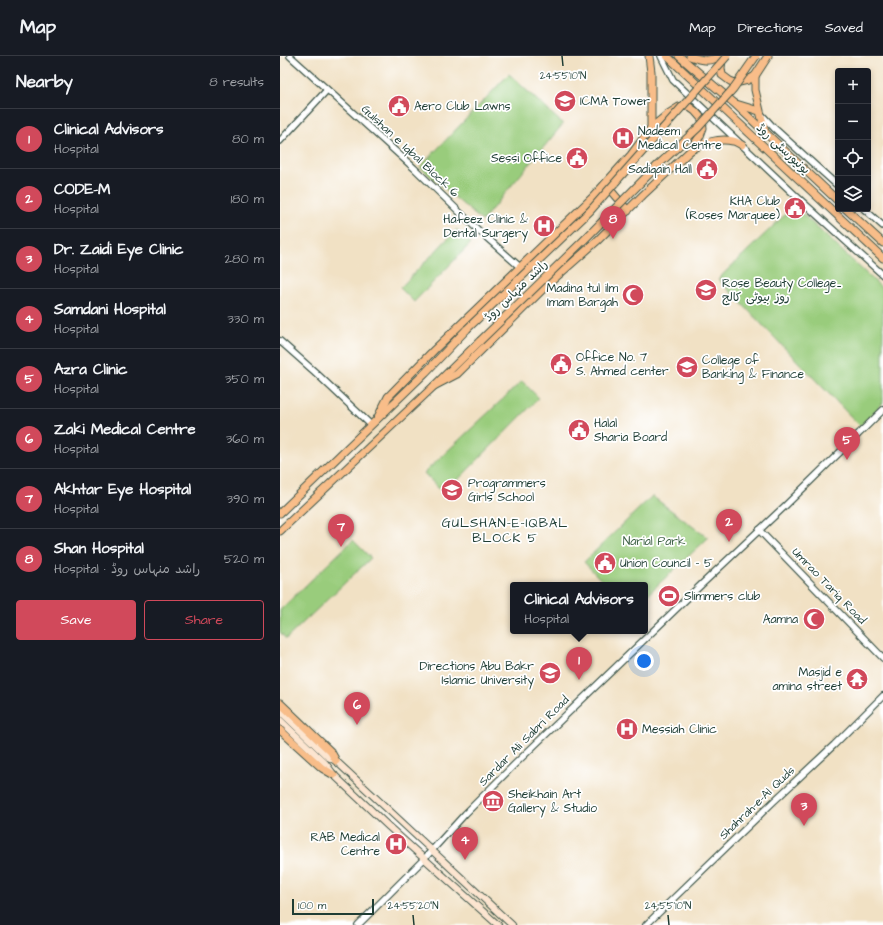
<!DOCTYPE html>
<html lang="en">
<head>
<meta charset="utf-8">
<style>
	body { margin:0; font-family:"Architects Daughter","Playpen Sans Arabic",sans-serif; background:#20242c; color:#f1f3f6 }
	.controls { position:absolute; right:12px; top:12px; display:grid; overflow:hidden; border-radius:4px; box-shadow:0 2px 6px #0003 }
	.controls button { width:36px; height:36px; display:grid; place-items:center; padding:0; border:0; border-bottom:1px solid #363941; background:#171b24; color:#f1f3f6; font:20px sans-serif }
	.scale { position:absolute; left:12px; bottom:10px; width:82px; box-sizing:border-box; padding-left:4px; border:2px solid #1f3d34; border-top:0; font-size:11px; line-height:14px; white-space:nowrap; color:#1f3d34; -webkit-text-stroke:3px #fff; paint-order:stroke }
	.you { position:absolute; left:364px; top:605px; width:14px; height:14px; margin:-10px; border:3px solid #fff; border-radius:50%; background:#1a73e8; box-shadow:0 0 0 6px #1a73e833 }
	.badge { display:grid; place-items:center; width:26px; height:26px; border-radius:50%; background:#d1495b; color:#fff; font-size:13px; font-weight:700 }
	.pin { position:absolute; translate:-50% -33px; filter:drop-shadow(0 1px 2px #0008) }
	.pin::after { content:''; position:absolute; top:21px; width:14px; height:12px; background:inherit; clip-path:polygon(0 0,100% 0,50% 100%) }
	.popup { position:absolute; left:230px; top:526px; width:138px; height:52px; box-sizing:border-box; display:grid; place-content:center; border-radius:4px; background:#171b24; filter:drop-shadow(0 1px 3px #0005); font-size:13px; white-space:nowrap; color:#9ea1a6 }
	.popup b { font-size:15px; color:#f1f3f6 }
	.popup::after { content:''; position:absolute; left:50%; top:100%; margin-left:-8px; border:8px solid transparent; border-top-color:#171b24 }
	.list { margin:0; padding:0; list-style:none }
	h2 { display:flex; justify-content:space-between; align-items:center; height:52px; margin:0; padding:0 16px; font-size:17px }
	h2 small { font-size:13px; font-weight:400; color:#9ea1a6 }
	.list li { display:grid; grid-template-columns:26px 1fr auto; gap:12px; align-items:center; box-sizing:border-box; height:60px; padding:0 16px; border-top:1px solid #363941 }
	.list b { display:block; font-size:15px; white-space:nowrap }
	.list p { margin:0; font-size:13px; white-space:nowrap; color:#9ea1a6 }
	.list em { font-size:13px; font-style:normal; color:#9ea1a6 }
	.actions { display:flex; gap:8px; padding:12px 16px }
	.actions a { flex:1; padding:9px 0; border:1px solid #d1495b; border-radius:4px; text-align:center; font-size:14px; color:#d1495b }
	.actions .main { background:#d1495b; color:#fff }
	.icon { flex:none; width:22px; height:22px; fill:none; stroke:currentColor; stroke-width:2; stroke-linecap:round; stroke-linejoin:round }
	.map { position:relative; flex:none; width:603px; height:869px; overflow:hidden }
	header { display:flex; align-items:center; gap:24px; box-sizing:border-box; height:56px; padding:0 20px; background:#171b24; border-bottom:1px solid #363941 }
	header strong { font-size:19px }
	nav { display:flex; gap:22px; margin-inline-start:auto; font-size:14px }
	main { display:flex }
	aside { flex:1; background:#171b24 }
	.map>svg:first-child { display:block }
</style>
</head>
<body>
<header>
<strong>Map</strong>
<nav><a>Map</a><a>Directions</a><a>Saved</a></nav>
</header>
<main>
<aside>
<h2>Nearby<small>8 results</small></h2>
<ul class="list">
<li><span class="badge">1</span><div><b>Clinical Advisors</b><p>Hospital</p></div><em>80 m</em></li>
<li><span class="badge">2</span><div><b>CODE-M</b><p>Hospital</p></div><em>180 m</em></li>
<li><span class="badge">3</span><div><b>Dr. Zaidi Eye Clinic</b><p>Hospital</p></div><em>280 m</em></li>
<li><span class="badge">4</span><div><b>Samdani Hospital</b><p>Hospital</p></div><em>330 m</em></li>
<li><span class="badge">5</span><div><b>Azra Clinic</b><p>Hospital</p></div><em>350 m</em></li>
<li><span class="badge">6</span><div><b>Zaki Medical Centre</b><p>Hospital</p></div><em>360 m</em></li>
<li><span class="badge">7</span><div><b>Akhtar Eye Hospital</b><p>Hospital</p></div><em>390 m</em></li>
<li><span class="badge">8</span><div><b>Shan Hospital</b><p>Hospital · راشد منہاس روڈ</p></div><em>520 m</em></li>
</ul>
<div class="actions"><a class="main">Save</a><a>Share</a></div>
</aside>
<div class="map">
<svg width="603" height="869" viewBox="0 0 603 869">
	<rect width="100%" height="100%" fill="#fff"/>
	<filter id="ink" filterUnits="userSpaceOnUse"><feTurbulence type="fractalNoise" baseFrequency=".025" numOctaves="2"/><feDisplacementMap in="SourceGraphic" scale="8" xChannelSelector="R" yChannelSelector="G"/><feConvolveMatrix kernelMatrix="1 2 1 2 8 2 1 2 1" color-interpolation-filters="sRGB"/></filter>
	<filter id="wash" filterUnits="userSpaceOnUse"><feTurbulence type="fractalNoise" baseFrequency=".012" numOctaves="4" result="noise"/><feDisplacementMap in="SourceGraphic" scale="16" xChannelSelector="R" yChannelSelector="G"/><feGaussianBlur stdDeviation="0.9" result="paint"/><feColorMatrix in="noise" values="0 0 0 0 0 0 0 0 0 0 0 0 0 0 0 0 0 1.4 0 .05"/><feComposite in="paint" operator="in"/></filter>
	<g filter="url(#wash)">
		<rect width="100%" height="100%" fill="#f1e1c4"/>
		<g fill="#99cc7c" stroke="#5c8458">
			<polygon points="229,18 283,68 202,165 140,111"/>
			<polygon points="514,150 603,233 603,347 580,370 438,223"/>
			<polygon points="177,173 191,187 134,246 120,232"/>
			<polygon points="242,325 259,342 164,438 144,417"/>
			<polygon points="372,440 428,482 365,541 365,529 326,529 304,506"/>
			<polygon points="73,484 91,502 6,583 0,576 0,554"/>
		</g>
	</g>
	<g filter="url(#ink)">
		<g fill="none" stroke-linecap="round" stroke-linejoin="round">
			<g stroke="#3e564a" stroke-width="8">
				<g id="tertiary">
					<polyline points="10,0 134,112 197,173 240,211"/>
					<polyline points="381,0 393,24 516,140 603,219"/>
					<polyline points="482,59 494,72 558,130"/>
					<polyline points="0,85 47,34"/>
					<polyline points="584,153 603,170"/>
					<polyline points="0,285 35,316 91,369"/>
					<polyline points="479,474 603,602"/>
					<polyline points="78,869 144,803 185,758 234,709 422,528 505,450 603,354"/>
					<polyline points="366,869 493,746 554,689 603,640"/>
				</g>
			</g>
			<g stroke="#3e564a" stroke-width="8">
				<g id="secondary">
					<polyline points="0,655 48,701 56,705 232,869"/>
					<polyline points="0,664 46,708 54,719 109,771 218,869"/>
				</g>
			</g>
			<g stroke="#3e564a" stroke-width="9">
				<g id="primary">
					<polyline points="369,0 371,16 371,72"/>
					<polyline points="387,0 603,202"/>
					<polyline points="399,0 454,47 558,145"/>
					<path d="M410,0C422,5 429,6 441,0"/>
					<polyline points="442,4 441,12 442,19 450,25 455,27 468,24 475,20 488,0"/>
					<polyline points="475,20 475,34 485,76"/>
					<polyline points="456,48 479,55"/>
					<path d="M411,94C423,87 439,82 453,85C456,85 459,88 462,89"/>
					<polyline points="326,129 348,155"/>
					<polyline points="566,153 603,187"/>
					<polyline points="97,363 108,341 154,294 313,141 351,99 371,72 388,58 399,51 408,50 415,55 422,63 423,72 420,80 411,94 363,139 317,185 266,230 177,318 154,330"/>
					<polyline points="0,457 146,316 187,273"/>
					<polyline points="0,475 154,330 200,285"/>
					<polyline points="0,647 51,696 56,705"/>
					<polyline points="0,674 42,712 54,719"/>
				</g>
			</g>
			<use href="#tertiary" stroke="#fff" stroke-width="5.5"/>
			<use href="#secondary" stroke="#fce5d0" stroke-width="6"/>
			<use href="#primary" stroke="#f8bd89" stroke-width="7"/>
			<g stroke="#3e564a" stroke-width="9" stroke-linecap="butt">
				<g id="primary-bridge">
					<polyline points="187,273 310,155 447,0"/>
					<polyline points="200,285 303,185 378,109 418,72 453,33 476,0"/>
				</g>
			</g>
			<use href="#primary-bridge" stroke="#f8bd89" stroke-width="7"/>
		</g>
	</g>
	<path fill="none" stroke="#1f3d34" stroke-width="1.5" d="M282,0L283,10M133,859L134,869M388,859L389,869"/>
	<defs>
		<g id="university-disc" transform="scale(1.15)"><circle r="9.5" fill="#d1495b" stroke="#fff"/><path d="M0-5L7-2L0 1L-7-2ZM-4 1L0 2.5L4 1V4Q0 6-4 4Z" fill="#fff"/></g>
		<g id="civic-disc" transform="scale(1.15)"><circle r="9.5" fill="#d1495b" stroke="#fff"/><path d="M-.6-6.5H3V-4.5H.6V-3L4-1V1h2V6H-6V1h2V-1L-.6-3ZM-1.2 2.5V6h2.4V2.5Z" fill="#fff"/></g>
		<g id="hospital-disc" transform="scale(1.15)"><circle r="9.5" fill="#d1495b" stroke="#fff"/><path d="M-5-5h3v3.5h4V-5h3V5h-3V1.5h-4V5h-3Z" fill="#fff"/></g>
		<g id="mosque-disc" transform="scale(1.15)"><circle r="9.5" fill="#d1495b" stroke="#fff"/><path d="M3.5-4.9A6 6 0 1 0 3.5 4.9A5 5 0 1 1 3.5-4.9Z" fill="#fff"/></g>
		<g id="school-disc" transform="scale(1.15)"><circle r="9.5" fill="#d1495b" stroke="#fff"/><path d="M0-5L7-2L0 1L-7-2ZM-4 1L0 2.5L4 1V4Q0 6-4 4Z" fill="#fff"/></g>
		<g id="stadium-disc" transform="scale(1.15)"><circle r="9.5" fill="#d1495b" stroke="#fff"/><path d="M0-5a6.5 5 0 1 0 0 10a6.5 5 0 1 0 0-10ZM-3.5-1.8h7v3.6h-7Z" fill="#fff"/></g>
		<g id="temple-disc" transform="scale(1.15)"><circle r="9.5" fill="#d1495b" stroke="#fff"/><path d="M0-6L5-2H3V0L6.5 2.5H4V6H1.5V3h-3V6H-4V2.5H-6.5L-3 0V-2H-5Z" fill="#fff"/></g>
		<g id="museum-disc" transform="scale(1.15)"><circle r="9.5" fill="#d1495b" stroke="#fff"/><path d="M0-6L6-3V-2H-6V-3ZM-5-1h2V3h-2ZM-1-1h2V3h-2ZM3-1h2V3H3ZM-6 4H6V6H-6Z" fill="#fff"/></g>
	</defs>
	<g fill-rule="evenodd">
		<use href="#university-disc" x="285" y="45"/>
		<use href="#civic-disc" x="119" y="50"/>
		<use href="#hospital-disc" x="343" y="82"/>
		<use href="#civic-disc" x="297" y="102"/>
		<use href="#civic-disc" x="427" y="113"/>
		<use href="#civic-disc" x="515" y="152"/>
		<use href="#hospital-disc" x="264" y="170"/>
		<use href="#university-disc" x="426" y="234"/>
		<use href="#mosque-disc" x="353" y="239"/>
		<use href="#civic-disc" x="281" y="308"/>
		<use href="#university-disc" x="407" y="311"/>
		<use href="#civic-disc" x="299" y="374"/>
		<use href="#school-disc" x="172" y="434"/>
		<use href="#civic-disc" x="325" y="507"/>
		<use href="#stadium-disc" x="389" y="540"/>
		<use href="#mosque-disc" x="534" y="563"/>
		<use href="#university-disc" x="270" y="617"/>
		<use href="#temple-disc" x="577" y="623"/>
		<use href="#hospital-disc" x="347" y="673"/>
		<use href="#museum-disc" x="213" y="745"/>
		<use href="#hospital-disc" x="116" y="788"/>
	</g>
	<g text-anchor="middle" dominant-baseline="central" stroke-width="3.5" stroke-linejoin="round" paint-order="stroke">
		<g font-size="12" fill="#1f3d34" stroke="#fff" text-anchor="start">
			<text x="300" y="45">ICMA Tower</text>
			<text x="134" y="50">Aero Club Lawns</text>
			<text x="358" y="75">Nadeem<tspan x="358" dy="14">Medical Centre</tspan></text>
			<text x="282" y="102" text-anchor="end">Sessi Office</text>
			<text x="412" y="113" text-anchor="end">Sadiqain Hall</text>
			<text x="500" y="145" text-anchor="end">KHA Club<tspan x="500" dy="14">(Roses Marquee)</tspan></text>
			<text x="248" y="163" text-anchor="end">Hafeez Clinic &amp;<tspan x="248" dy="14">Dental Surgery</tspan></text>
			<text x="442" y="227">Rose Beauty College۔<tspan x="442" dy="14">روز بیوٹی کالج</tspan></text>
			<text x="338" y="232" text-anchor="end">Madina tul ilm<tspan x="338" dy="14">Imam Bargah</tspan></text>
			<text x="296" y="301">Office No. 7<tspan x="296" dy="14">S. Ahmed center</tspan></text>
			<text x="422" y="304">College of<tspan x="422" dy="14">Banking &amp; Finance</tspan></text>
			<text x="314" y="367">Halal<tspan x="314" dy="14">Sharia Board</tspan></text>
			<text x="188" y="427">Programmers<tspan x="188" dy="14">Girls School</tspan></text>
			<text x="340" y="507">Union Council - 5</text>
			<text x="404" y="540">Slimmers club</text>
			<text x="518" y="563" text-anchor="end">Aamna</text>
			<text x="254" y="610" text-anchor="end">Directions Abu Bakr<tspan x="254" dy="14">Islamic University</tspan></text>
			<text x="562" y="616" text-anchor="end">Masjid e<tspan x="562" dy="14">amina street</tspan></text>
			<text x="362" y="673">Messiah Clinic</text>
			<text x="228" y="738">Sheikhain Art<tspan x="228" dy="14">Gallery &amp; Studio</tspan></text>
			<text x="100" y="781" text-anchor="end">RAB Medical<tspan x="100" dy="14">Centre</tspan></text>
		</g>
		<g font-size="12" fill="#1f3d34" stroke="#fff">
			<text transform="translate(503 93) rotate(43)">یونیورسٹی روڈ</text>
			<text transform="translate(130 95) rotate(43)">Gulshan e Iqbal Block 6</text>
			<text transform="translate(236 235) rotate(-44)">راشد منہاس روڈ</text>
			<text transform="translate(549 530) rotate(46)">Umrao Tariq Road</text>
			<text transform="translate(244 685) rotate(-45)">Sardar Ali Sabri Road</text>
			<text transform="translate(477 747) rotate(-44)">Shahrah-e-Al Quds</text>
		</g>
		<g font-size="12" fill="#3e6146" stroke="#fff">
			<text x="374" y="485">Narial Park</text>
		</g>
		<g font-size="13" letter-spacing="1" fill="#1f3d34" stroke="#fff">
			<text x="225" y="467">GULSHAN-E-IQBAL<tspan x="225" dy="15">BLOCK 5</tspan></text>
		</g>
	</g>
	<g font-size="10" text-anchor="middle" fill="#1f3d34" stroke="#fff" stroke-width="3.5" stroke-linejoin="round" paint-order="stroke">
		<text x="283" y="23">24°55'10"N</text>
		<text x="133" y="853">24°55'20"N</text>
		<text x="388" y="853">24°55'10"N</text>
	</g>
</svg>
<div class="controls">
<button>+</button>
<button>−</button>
<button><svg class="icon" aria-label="locate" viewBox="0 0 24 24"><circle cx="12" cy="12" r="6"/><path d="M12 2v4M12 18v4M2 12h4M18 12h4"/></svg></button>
<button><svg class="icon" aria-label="layers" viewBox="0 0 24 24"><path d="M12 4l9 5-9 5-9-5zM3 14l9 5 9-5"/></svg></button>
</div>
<div class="scale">100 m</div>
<div class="you"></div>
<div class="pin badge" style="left:299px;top:624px">1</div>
<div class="popup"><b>Clinical Advisors</b>Hospital</div>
<div class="pin badge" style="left:449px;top:486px">2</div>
<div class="pin badge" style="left:524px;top:770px">3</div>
<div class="pin badge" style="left:185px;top:804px">4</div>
<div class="pin badge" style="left:567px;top:404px">5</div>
<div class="pin badge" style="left:77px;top:669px">6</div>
<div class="pin badge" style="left:61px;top:491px">7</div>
<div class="pin badge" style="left:333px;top:183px">8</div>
</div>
</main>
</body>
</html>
